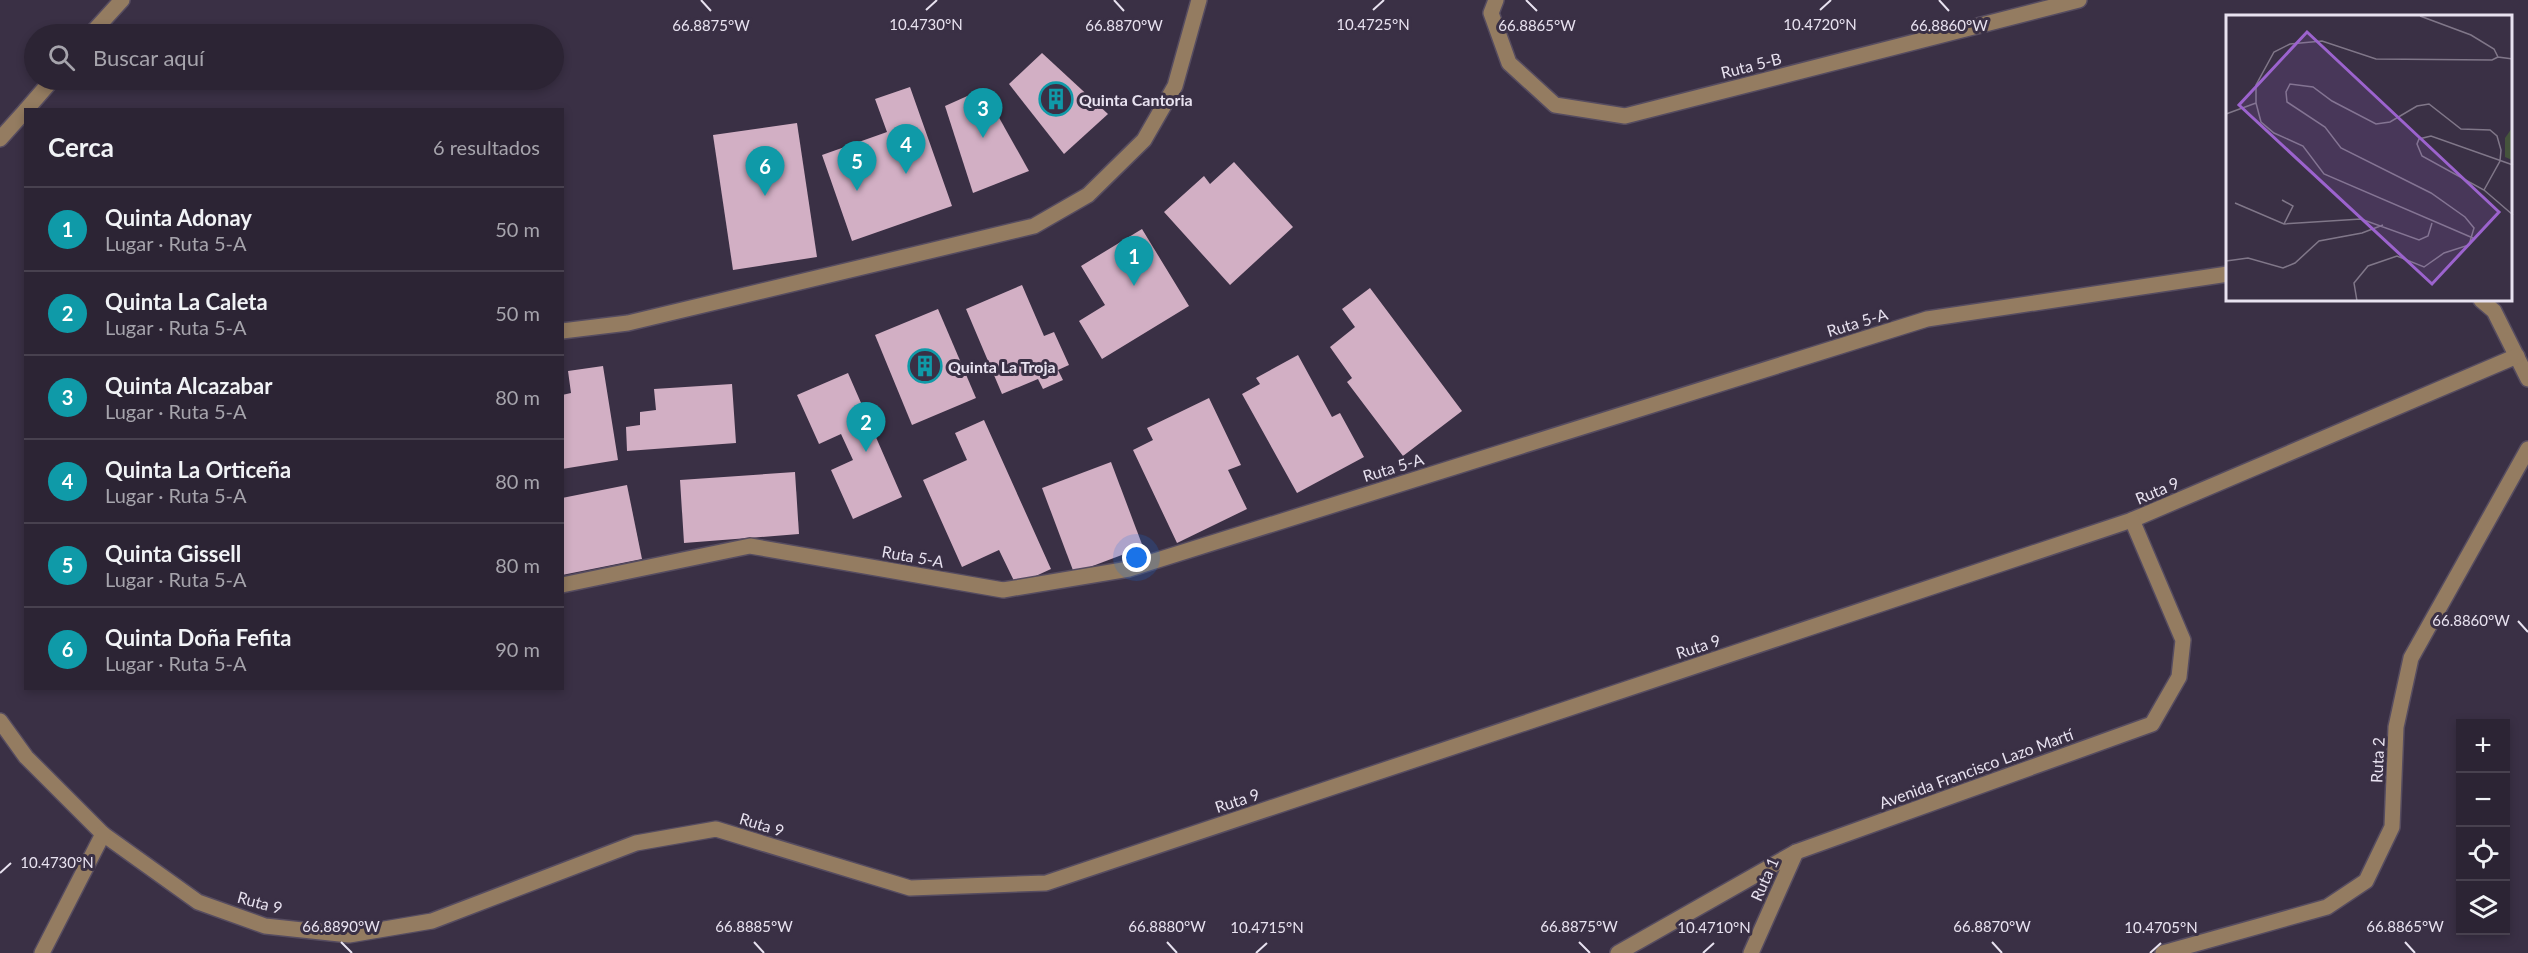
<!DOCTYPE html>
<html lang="es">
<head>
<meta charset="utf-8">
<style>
	body { margin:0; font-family:Lato,sans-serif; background:#383040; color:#f1f3f6 }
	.controls { position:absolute; right:18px; bottom:18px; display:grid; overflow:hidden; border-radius:0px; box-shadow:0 3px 9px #0003 }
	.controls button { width:54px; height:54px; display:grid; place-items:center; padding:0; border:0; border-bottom:2px solid #48414f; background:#2c2434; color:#f1f3f6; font:30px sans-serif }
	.you { position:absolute; left:1137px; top:558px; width:21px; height:21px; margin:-15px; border:4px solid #fff; border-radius:50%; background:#1a73e8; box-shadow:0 0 0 9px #1a73e833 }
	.badge { display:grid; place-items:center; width:39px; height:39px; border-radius:50%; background:#25c9fe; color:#fff; font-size:20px; font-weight:700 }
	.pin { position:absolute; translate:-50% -50px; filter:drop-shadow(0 2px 3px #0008) }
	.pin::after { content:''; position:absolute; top:32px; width:21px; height:18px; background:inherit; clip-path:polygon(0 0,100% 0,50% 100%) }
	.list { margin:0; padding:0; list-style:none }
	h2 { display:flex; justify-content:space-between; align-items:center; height:78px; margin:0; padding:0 24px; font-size:26px }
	h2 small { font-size:20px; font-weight:400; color:#a6a4ac }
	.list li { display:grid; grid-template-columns:39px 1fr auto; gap:18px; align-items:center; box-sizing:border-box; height:84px; padding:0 24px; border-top:2px solid #48414f }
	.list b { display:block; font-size:22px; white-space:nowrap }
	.list p { margin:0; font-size:20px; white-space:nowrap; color:#a6a4ac }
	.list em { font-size:20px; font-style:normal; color:#a6a4ac }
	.icon { flex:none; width:33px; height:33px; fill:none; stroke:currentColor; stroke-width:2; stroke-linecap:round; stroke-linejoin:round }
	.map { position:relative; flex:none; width:2528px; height:953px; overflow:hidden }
	.search { position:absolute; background:#2c2434; box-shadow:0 3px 9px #0003; left:24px; top:24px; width:540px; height:66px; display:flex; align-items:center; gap:15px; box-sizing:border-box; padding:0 21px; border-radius:33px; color:#a6a4ac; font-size:22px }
	.panel { position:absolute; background:#2c2434; box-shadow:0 3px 9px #0003; left:24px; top:108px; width:540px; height:582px; border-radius:0px }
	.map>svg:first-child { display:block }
</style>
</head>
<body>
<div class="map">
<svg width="2528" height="953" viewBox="0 0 2528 953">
	<rect width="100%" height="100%" fill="#3a3045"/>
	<g fill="#d2afc4">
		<polygon points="1042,53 1108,114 1064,154 1009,84"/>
		<polygon points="910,87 952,206 852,241 822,155 887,132 875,99"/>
		<polygon points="983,89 1029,171 973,193 945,106"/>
		<polygon points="797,123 817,257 733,270 713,135"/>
		<polygon points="1234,162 1293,227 1230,285 1164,212 1204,176 1210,184"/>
		<polygon points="1142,229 1189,306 1102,359 1079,321 1105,305 1081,266"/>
		<polygon points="1022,285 1044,336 1054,332 1069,365 1058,370 1063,380 1043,389 1038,379 1002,394 966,309"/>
		<polygon points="1370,288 1462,411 1403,456 1347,382 1352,378 1330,347 1355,327 1342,309"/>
		<polygon points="938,309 976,398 912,425 875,335"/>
		<polygon points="1298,355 1332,417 1340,413 1364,457 1297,493 1242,394 1260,384 1256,378"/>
		<polygon points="603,366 618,460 562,469 562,395 571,393 568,371"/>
		<polygon points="848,373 902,497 853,519 831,470 853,460 841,434 819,444 797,395"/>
		<polygon points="732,384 736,443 627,451 626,427 640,425 640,412 656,410 654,389"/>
		<polygon points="1209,398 1241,465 1228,470 1247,509 1177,543 1133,450 1153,440 1147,428"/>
		<polygon points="984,420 1051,569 1016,585 999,550 962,567 923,480 967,460 955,433"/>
		<polygon points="1111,462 1143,547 1074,573 1042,488"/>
		<polygon points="795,472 799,534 684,543 680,480"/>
		<polygon points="627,485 642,559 562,575 562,498"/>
	</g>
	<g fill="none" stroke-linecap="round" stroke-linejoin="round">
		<g stroke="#564c60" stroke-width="18">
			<g id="minor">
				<polyline points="1496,0 1491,13 1509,63 1555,105 1625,116 2079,0"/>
				<polyline points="91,34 122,0"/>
				<polyline points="26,110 52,80"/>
				<polyline points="0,139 26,110"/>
				<polyline points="2481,300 2494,311 2528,379"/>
				<polyline points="562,331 628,323 1034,226 1088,195 1144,140 1175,86 1199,0"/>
				<polyline points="562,585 750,546 1003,590 1129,569 1927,319 2228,274"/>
				<polyline points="0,721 26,757 103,834 198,902 265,926 349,935 432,921 636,843 716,829 910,888 1046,883 2132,520 2517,356"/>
				<polyline points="42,953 103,834"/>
				<polyline points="1618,953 1796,852 2152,724 2179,677 2183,640 2132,520"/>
				<polyline points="1751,953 1796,852"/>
				<polyline points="2163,953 2327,907 2366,881 2392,827 2396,727 2411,658 2528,449"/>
			</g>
		</g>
		<use href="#minor" stroke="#947c61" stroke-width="15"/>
	</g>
	<path fill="none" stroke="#e8e2f0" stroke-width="2" d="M701,0L711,11M1114,0L1124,11M1526,0L1537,11M1939,0L1949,11M926,10L937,0M1373,10L1384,0M1820,10L1831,0M2518,621L2528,632M0,873L11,863M341,942L352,953M754,942L764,953M1167,942L1177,953M1579,942L1590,953M1992,942L2002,953M2405,942L2415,953M1256,953L1267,943M1703,953L1714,943M2150,953L2161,943"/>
	<defs>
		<g id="building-ring" transform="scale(1.725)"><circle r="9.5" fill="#3a3045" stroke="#0f9aa8" stroke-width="1.5"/><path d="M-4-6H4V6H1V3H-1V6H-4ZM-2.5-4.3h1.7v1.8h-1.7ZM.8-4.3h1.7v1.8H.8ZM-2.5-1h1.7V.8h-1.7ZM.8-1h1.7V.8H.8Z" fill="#0f9aa8"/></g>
	</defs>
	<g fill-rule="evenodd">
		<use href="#building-ring" x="1056" y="99"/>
		<use href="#building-ring" x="925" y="366"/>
	</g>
	<g text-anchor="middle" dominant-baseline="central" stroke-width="6" stroke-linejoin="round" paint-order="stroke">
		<g font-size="16" fill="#e8e2f0" stroke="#3a3045">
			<text transform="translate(1751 65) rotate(-14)">Ruta 5-B</text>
			<text transform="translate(1857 322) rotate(-17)">Ruta 5-A</text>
			<text transform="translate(1393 467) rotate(-17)">Ruta 5-A</text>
			<text transform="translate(2157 490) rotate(-23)">Ruta 9</text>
			<text transform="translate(913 556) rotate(10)">Ruta 5-A</text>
			<text transform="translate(1698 646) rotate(-18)">Ruta 9</text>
			<text transform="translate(2377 760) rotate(-87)">Ruta 2</text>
			<text transform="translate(1976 768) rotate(-20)">Avenida Francisco Lazo Martí</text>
			<text transform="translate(1237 800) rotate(-18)">Ruta 9</text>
			<text transform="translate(762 824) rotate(17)">Ruta 9</text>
			<text transform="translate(1764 879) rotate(-66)">Ruta 1</text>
			<text transform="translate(260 902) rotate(15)">Ruta 9</text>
		</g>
		<g font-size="16" font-weight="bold" fill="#e8e2f0" stroke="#3a3045" text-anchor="start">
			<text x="1079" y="99">Quinta Cantoria</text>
			<text x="948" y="366">Quinta La Troja</text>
		</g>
	</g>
	<g transform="translate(2226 15)">
		<rect width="286" height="286" fill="#3a3045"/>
		<path d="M286,113V145L279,142V123Z" fill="#45543c"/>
		<path fill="none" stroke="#807789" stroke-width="1.5" d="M194,1L245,20L268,34L272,42L287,44M0,99L30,88M287,150L205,121L193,124L191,129L196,141L258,175L287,200M56,185L67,191L58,209M9,188L58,209L135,204L193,225L202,221L206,208M247,223L98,159L77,131L48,118L35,107L30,88V70L48,37L64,29L96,26L150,44L266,45L272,42M0,246L22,243L57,253L69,248L93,226L136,218L157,210M131,286L128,268L142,251L171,241L198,252L218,238L243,230L248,213L239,202L205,178L115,133L99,112L61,87L60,77L64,69L87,72L106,86L150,109L164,107L191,91L203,89L235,114L264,115L271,121L275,135L274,146L258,175"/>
		<path fill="#9c63ce" fill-opacity="0.15" stroke="#9c63ce" stroke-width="3" d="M81,17L273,197L206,269L13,90Z"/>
		<rect width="286" height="286" fill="none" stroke="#e8e2f0" stroke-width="3"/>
	</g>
	<g font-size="15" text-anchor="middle" fill="#e8e2f0" stroke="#3a3045" stroke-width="6" stroke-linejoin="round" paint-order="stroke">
		<text x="926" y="30">10.4730°N</text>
		<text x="1373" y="30">10.4725°N</text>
		<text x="1820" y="30">10.4720°N</text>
		<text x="1124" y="31">66.8870°W</text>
		<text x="1537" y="31">66.8865°W</text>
		<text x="711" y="31">66.8875°W</text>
		<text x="1949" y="31">66.8860°W</text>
		<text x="2471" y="626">66.8860°W</text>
		<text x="57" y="868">10.4730°N</text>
		<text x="341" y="932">66.8890°W</text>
		<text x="754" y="932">66.8885°W</text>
		<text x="1167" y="932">66.8880°W</text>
		<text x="1579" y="932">66.8875°W</text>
		<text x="1992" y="932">66.8870°W</text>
		<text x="2405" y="932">66.8865°W</text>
		<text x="1267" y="933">10.4715°N</text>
		<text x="1714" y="933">10.4710°N</text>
		<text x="2161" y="933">10.4705°N</text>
	</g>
</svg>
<div class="controls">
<button>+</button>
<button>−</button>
<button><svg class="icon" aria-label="locate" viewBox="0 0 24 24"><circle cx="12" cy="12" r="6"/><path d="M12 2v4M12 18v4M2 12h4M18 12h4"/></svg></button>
<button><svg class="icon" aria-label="layers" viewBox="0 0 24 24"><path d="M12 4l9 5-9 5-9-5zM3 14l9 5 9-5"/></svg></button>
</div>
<div class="you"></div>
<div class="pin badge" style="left:1134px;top:286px;background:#0f9aa8">1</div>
<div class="pin badge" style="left:866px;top:452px;background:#0f9aa8">2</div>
<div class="pin badge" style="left:983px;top:138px;background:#0f9aa8">3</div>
<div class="pin badge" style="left:906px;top:174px;background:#0f9aa8">4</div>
<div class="pin badge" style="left:857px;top:191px;background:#0f9aa8">5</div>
<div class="pin badge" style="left:765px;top:196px;background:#0f9aa8">6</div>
<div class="search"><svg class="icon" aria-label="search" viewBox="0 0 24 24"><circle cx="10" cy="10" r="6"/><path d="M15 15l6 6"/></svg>Buscar aquí</div>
<section class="panel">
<h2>Cerca<small>6 resultados</small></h2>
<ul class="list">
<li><span class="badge" style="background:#0f9aa8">1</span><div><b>Quinta Adonay</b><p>Lugar · Ruta 5-A</p></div><em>50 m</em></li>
<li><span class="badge" style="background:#0f9aa8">2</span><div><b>Quinta La Caleta</b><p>Lugar · Ruta 5-A</p></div><em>50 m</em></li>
<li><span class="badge" style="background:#0f9aa8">3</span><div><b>Quinta Alcazabar</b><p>Lugar · Ruta 5-A</p></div><em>80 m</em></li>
<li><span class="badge" style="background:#0f9aa8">4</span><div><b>Quinta La Orticeña</b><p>Lugar · Ruta 5-A</p></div><em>80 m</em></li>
<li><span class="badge" style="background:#0f9aa8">5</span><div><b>Quinta Gissell</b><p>Lugar · Ruta 5-A</p></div><em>80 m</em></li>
<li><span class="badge" style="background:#0f9aa8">6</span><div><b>Quinta Doña Fefita</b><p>Lugar · Ruta 5-A</p></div><em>90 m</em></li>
</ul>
</section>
</div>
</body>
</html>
